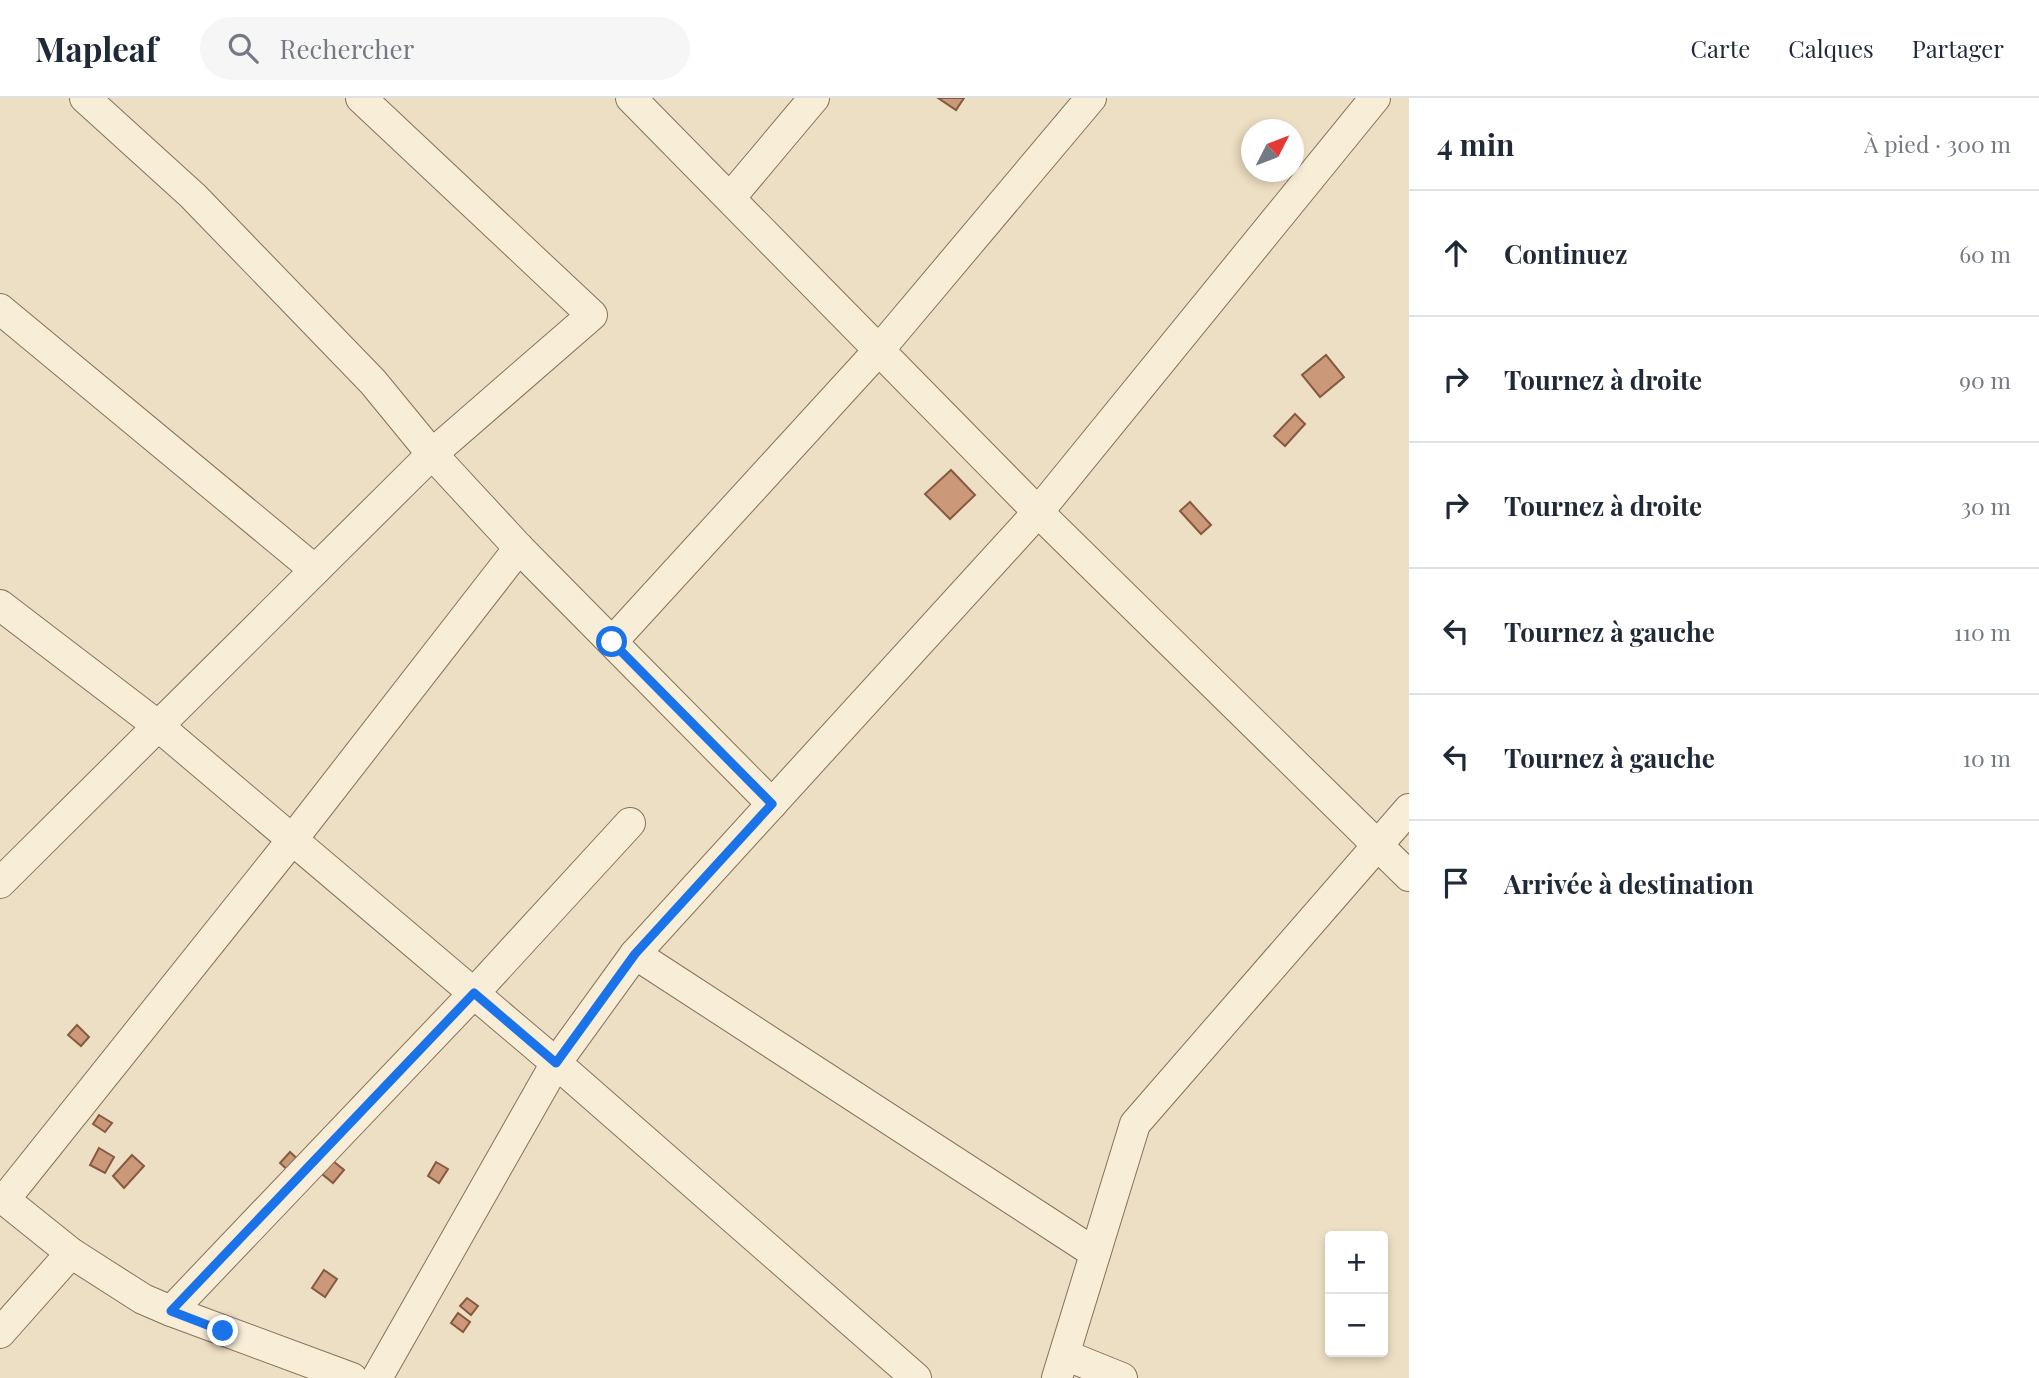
<!DOCTYPE html>
<html lang="fr">
<head>
<meta charset="utf-8">
<style>
	body { margin:0; font-family:"Playfair Display",serif; background:#f6f6f7; color:#1f2937 }
	.controls { position:absolute; right:21px; bottom:21px; display:grid; overflow:hidden; border-radius:7px; box-shadow:0 4px 10px #0003 }
	.controls button { width:63px; height:63px; display:grid; place-items:center; padding:0; border:0; border-bottom:2px solid #e0e1e3; background:#fff; color:#1f2937; font:35px sans-serif }
	.compass { position:absolute; left:1241px; top:21px; width:63px; height:63px; border-radius:50%; background:#fff; box-shadow:0 4px 10px #0003; rotate:48deg }
	.stop { position:absolute; width:21px; height:21px; margin:-16px; border:5px solid #1a73e8; border-radius:50%; background:#fff }
	.stop.end { background:#1a73e8; border-color:#fff; box-shadow:0 2px 7px #0008 }
	.list { margin:0; padding:0; list-style:none }
	h2 { display:flex; justify-content:space-between; align-items:center; height:91px; margin:0; padding:0 28px; font-size:30px }
	h2 small { font-size:23px; font-weight:400; color:#747a83 }
	.list li { display:grid; grid-template-columns:46px 1fr auto; gap:21px; align-items:center; box-sizing:border-box; height:126px; padding:0 28px; border-top:2px solid #e0e1e3 }
	.list b { display:block; font-size:26px; white-space:nowrap }
	.list em { font-size:23px; font-style:normal; color:#747a83 }
	.icon { flex:none; width:38px; height:38px; fill:none; stroke:currentColor; stroke-width:2; stroke-linecap:round; stroke-linejoin:round }
	.map { position:relative; flex:none; width:1409px; height:1280px; overflow:hidden }
	header { display:flex; align-items:center; gap:42px; box-sizing:border-box; height:98px; padding:0 35px; background:#fff; border-bottom:2px solid #e0e1e3 }
	header strong { font-size:33px }
	nav { display:flex; gap:38px; margin-inline-start:auto; font-size:24px }
	.search { width:490px; height:63px; background:#f6f6f7; display:flex; align-items:center; gap:18px; box-sizing:border-box; padding:0 24px; border-radius:38px; color:#747a83; font-size:26px }
	main { display:flex }
	aside { flex:1; background:#fff }
	.map>svg:first-child { display:block }
</style>
</head>
<body>
<header>
<strong>Mapleaf</strong>
<div class="search"><svg class="icon" aria-label="search" viewBox="0 0 24 24"><circle cx="10" cy="10" r="6"/><path d="M15 15l6 6"/></svg>Rechercher</div>
<nav><a>Carte</a><a>Calques</a><a>Partager</a></nav>
</header>
<main>
<div class="map">
<svg width="1409" height="1280" viewBox="0 0 1409 1280">
	<rect width="100%" height="100%" fill="#eddfc3"/>
	<g fill="#cb9979" stroke="#865a40" stroke-width="2">
		<polygon points="938,0 964,0 956,12"/>
		<polygon points="1326,257 1344,279 1320,299 1302,277"/>
		<polygon points="1295,316 1305,326 1285,348 1274,338"/>
		<polygon points="951,372 975,397 950,421 925,396"/>
		<polygon points="1190,404 1211,427 1201,436 1180,413"/>
		<polygon points="77,927 89,939 81,948 68,937"/>
		<polygon points="99,1017 112,1025 105,1034 93,1026"/>
		<polygon points="99,1050 114,1059 105,1075 90,1067"/>
		<polygon points="290,1054 302,1065 292,1076 280,1065"/>
		<polygon points="132,1057 144,1068 124,1090 113,1078"/>
		<polygon points="333,1063 344,1072 333,1085 322,1076"/>
		<polygon points="436,1064 448,1071 439,1085 428,1078"/>
		<polygon points="324,1172 337,1181 325,1199 312,1190"/>
		<polygon points="467,1200 478,1208 471,1217 460,1208"/>
		<polygon points="458,1215 470,1224 463,1234 451,1225"/>
	</g>
	<g fill="none" stroke-linecap="round" stroke-linejoin="round">
		<g stroke="#87715a" stroke-width="32">
			<g id="minor">
				<polyline points="85,0 193,98 373,284 432,356 519,450 772,706"/>
				<polyline points="631,0 1038,414 1409,778"/>
				<polyline points="730,100 814,0"/>
				<polyline points="0,211 315,472"/>
				<polyline points="0,507 157,627 556,965 916,1280"/>
				<polyline points="612,544 879,252 1091,0"/>
				<polyline points="0,785 432,356 592,217 361,0"/>
				<polyline points="635,856 1095,1155"/>
				<polyline points="0,1098 71,1155 143,1201 171,1213 352,1280"/>
				<polyline points="5,1101 292,742 519,450"/>
				<polyline points="171,1213 474,895 630,725"/>
				<polyline points="0,1235 71,1155"/>
				<polyline points="1065,1257 1122,1280"/>
				<polyline points="377,1280 556,965 635,856 1038,414 1375,0"/>
				<polyline points="1057,1280 1135,1026 1409,711"/>
			</g>
		</g>
		<use href="#minor" stroke="#f8edd6" stroke-width="30"/>
	</g>
	<g fill="none" stroke-linecap="round" stroke-linejoin="round">
		<polyline stroke="#1a73e8" stroke-width="9" points="223,1233 171,1213 474,895 556,965 635,856 772,706 612,544"/>
	</g>
</svg>
<div class="controls">
<button>+</button>
<button>−</button>
</div>
<svg class="compass" viewBox="-18 -18 36 36"><path d="M0-13l5 13h-10z" fill="#e53935"/><path d="M0 13l5-13h-10z" fill="#747a83"/></svg>
<div class="stop" style="left:612px;top:544px"></div>
<div class="stop end" style="left:223px;top:1233px"></div>
</div>
<aside>
<h2>4 min<small>À pied · 300 m</small></h2>
<ul class="list">
<li><svg class="icon" aria-label="ahead" viewBox="0 0 24 24"><path d="M12 20V5M6 11l6-6 6 6"/></svg><div><b>Continuez</b></div><em>60 m</em></li>
<li><svg class="icon" aria-label="right" viewBox="0 0 24 24"><path d="M7 20v-9h11M14 6l5 5-5 5"/></svg><div><b>Tournez à droite</b></div><em>90 m</em></li>
<li><svg class="icon" aria-label="right" viewBox="0 0 24 24"><path d="M7 20v-9h11M14 6l5 5-5 5"/></svg><div><b>Tournez à droite</b></div><em>30 m</em></li>
<li><svg class="icon" aria-label="left" viewBox="0 0 24 24"><path d="M17 20v-9H6M10 6l-5 5 5 5"/></svg><div><b>Tournez à gauche</b></div><em>110 m</em></li>
<li><svg class="icon" aria-label="left" viewBox="0 0 24 24"><path d="M17 20v-9H6M10 6l-5 5 5 5"/></svg><div><b>Tournez à gauche</b></div><em>10 m</em></li>
<li><svg class="icon" aria-label="arrive" viewBox="0 0 24 24"><path d="M6 21V4h12l-3 4 3 4H6"/></svg><div><b>Arrivée à destination</b></div></li>
</ul>
</aside>
</main>
</body>
</html>
